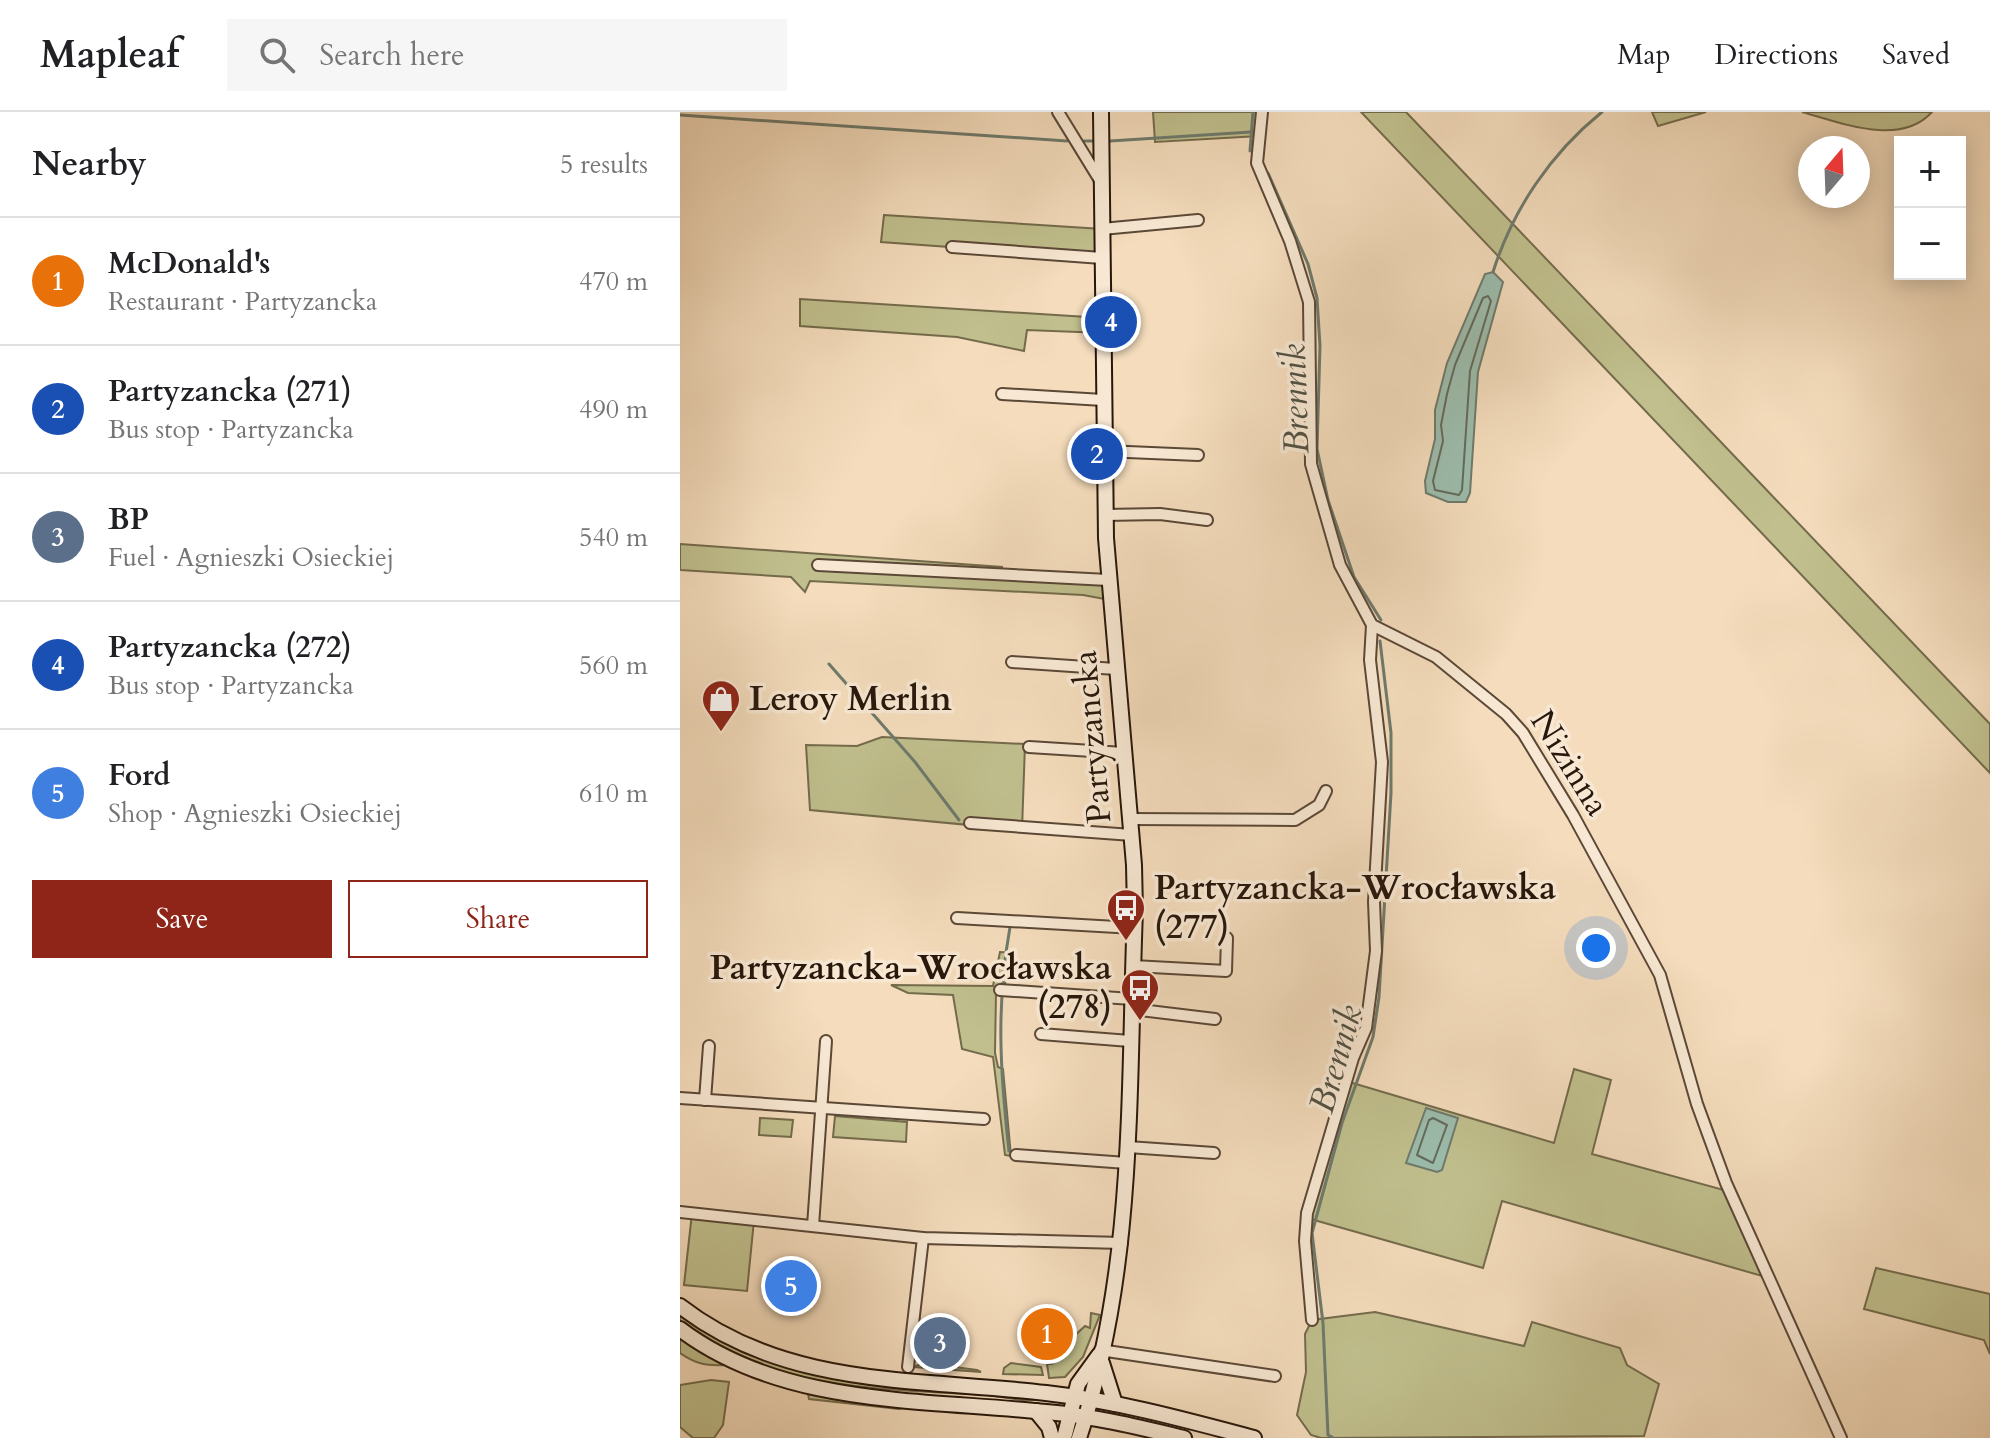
<!DOCTYPE html>
<html lang="en">
<head>
<meta charset="utf-8">
<style>
	body { margin:0; font-family:Cardo,serif; background:#f6f6f6; color:#202124 }
	.controls { position:absolute; right:24px; top:24px; display:grid; overflow:hidden; border-radius:0px; box-shadow:0 4px 20px #0003 }
	.controls button { width:72px; height:72px; display:grid; place-items:center; padding:0; border:0; border-bottom:2px solid #e0e0e0; background:#fff; color:#202124; font:40px sans-serif }
	.compass { position:absolute; left:1118px; top:24px; width:72px; height:72px; border-radius:50%; background:#fff; box-shadow:0 4px 20px #0003; rotate:19deg }
	.you { position:absolute; left:916px; top:836px; width:28px; height:28px; margin:-20px; border:6px solid #fff; border-radius:50%; background:#1a73e8; box-shadow:0 0 0 12px #1a73e833 }
	.badge { display:grid; place-items:center; width:52px; height:52px; border-radius:50%; background:#8f2418; color:#fff; font-size:26px; font-weight:700 }
	.pin { position:absolute; translate:-50% -50%; border:4px solid #fff; box-shadow:0 2px 8px #0006 }
	.list { margin:0; padding:0; list-style:none }
	h2 { display:flex; justify-content:space-between; align-items:center; height:104px; margin:0; padding:0 32px; font-size:34px }
	h2 small { font-size:26px; font-weight:400; color:#757577 }
	.list li { display:grid; grid-template-columns:52px 1fr auto; gap:24px; align-items:center; box-sizing:border-box; height:128px; padding:0 32px; border-top:2px solid #e0e0e0 }
	.list b { display:block; font-size:30px; white-space:nowrap }
	.list p { margin:0; font-size:26px; white-space:nowrap; color:#757577 }
	.list em { font-size:26px; font-style:normal; color:#757577 }
	.actions { display:flex; gap:16px; padding:24px 32px }
	.actions a { flex:1; padding:18px 0; border:2px solid #8f2418; border-radius:0px; text-align:center; font-size:28px; color:#8f2418 }
	.actions .main { background:#8f2418; color:#fff }
	.icon { flex:none; width:44px; height:44px; fill:none; stroke:currentColor; stroke-width:2; stroke-linecap:round; stroke-linejoin:round }
	.map { position:relative; flex:none; width:1310px; height:1326px; overflow:hidden }
	header { display:flex; align-items:center; gap:48px; box-sizing:border-box; height:112px; padding:0 40px; background:#fff; border-bottom:2px solid #e0e0e0 }
	header strong { font-size:38px }
	nav { display:flex; gap:44px; margin-inline-start:auto; font-size:28px }
	.search { width:560px; height:72px; background:#f6f6f6; display:flex; align-items:center; gap:20px; box-sizing:border-box; padding:0 28px; border-radius:0px; color:#757577; font-size:30px }
	main { display:flex }
	aside { flex:1; background:#fff }
	.map>svg:first-child { display:block }
</style>
</head>
<body>
<header>
<strong>Mapleaf</strong>
<div class="search"><svg class="icon" aria-label="search" viewBox="0 0 24 24"><circle cx="10" cy="10" r="6"/><path d="M15 15l6 6"/></svg>Search here</div>
<nav><a>Map</a><a>Directions</a><a>Saved</a></nav>
</header>
<main>
<aside>
<h2>Nearby<small>5 results</small></h2>
<ul class="list">
<li><span class="badge" style="background:#e8710a">1</span><div><b>McDonald's</b><p>Restaurant · Partyzancka</p></div><em>470 m</em></li>
<li><span class="badge" style="background:#1a4fb4">2</span><div><b>Partyzancka (271)</b><p>Bus stop · Partyzancka</p></div><em>490 m</em></li>
<li><span class="badge" style="background:#5c6f8a">3</span><div><b>BP</b><p>Fuel · Agnieszki Osieckiej</p></div><em>540 m</em></li>
<li><span class="badge" style="background:#1a4fb4">4</span><div><b>Partyzancka (272)</b><p>Bus stop · Partyzancka</p></div><em>560 m</em></li>
<li><span class="badge" style="background:#3f7fe0">5</span><div><b>Ford</b><p>Shop · Agnieszki Osieckiej</p></div><em>610 m</em></li>
</ul>
<div class="actions"><a class="main">Save</a><a>Share</a></div>
</aside>
<div class="map">
<svg width="1310" height="1326" viewBox="0 0 1310 1326">
	<rect width="100%" height="100%" fill="#f4dcbc"/>
	<filter id="stains"><feTurbulence type="fractalNoise" baseFrequency=".0025" numOctaves="4"/><feColorMatrix values="0 0 0 0 .2 0 0 0 0 .09 0 0 0 0 .02 0 0 0 .5 -.17"/></filter>
	<radialGradient id="worn" r=".72"><stop offset=".6" stop-color="#630" stop-opacity="0"/><stop offset="1" stop-color="#630" stop-opacity=".3"/></radialGradient>
	<g fill="#c0bf8d" stroke="#746b4c" stroke-width="2">
		<polygon points="473,0 582,0 579,24 475,30"/>
		<polygon points="681,0 726,0 1310,612 1310,661"/>
		<polygon points="972,0 1026,0 978,14"/>
		<path d="M1122,0H1252C1220,35 1162,11 1122,0Z"/>
		<polygon points="204,103 422,117 422,146 201,130"/>
		<polygon points="120,187 423,206 423,221 347,218 344,239 277,225 120,214"/>
		<polygon points="0,432 322,455 321,464 428,468 430,488 403,483 130,469 125,480 111,465 0,458"/>
		<polygon points="202,625 345,632 342,718 130,698 126,633 177,634"/>
		<polygon points="320,840 332,841 323,881 316,881 315,941 318,955 323,957 331,1044 325,1043 313,945 282,937 273,883 228,881 211,873 313,874"/>
		<polygon points="894,957 931,968 912,1042 1044,1078 1089,1166 822,1089 803,1156 627,1106 666,969 874,1031"/>
		<polygon points="155,1004 227,1010 226,1030 153,1025"/>
		<polygon points="80,1006 113,1008 111,1025 79,1023"/>
		<polygon points="12,1101 74,1108 67,1179 4,1173"/>
		<polygon points="1196,1156 1310,1182 1310,1242 1304,1228 1184,1197"/>
		<polygon points="695,1200 844,1234 852,1210 940,1236 947,1253 979,1272 964,1324 641,1326 631,1323 617,1303 626,1260 625,1222 632,1208"/>
		<path d="M0,1201C103,1281 236,1277 360,1286C347,1292 322,1284 306,1283C197,1276 92,1280 0,1209Z"/>
		<polygon points="411,1201 420,1203 403,1245 385,1265 369,1266 367,1252 372,1252 394,1234 391,1227 405,1214 410,1216"/>
		<path d="M0,1226L45,1253C26,1254 16,1252 0,1241Z"/>
		<polygon points="244,1251 297,1258 301,1260 233,1255"/>
		<polygon points="331,1251 361,1255 363,1263 323,1262 324,1256"/>
		<polygon points="31,1268 49,1270 43,1313 34,1326 13,1326 0,1315 0,1273"/>
		<polygon points="128,1282 234,1293 219,1297 129,1287"/>
	</g>
	<g fill="#9cbcac" stroke="#6e7a6c" stroke-width="2">
		<polygon points="813,160 823,170 798,260 790,381 786,390 768,390 746,381 745,369 755,327 755,298 767,251 805,162"/>
		<polygon points="746,996 778,1006 762,1058 757,1060 726,1051"/>
	</g>
	<g fill="none" stroke-linecap="round" stroke-linejoin="round">
		<g stroke="#626a5c" stroke-width="2">
			<polygon points="808,184 811,189 790,259 782,378 779,383 755,378 753,369 763,329 761,313 767,282 775,253 803,186"/>
			<polygon points="753,1006 767,1013 753,1051 737,1043 749,1008"/>
		</g>
		<g stroke="#6e7a6c" stroke-width="3">
			<polyline points="0,3 387,29"/>
			<polyline points="404,29 413,29"/>
			<polyline points="430,29 571,20"/>
			<polyline points="570,39 573,0"/>
			<polyline points="588,61 628,152 637,186 640,234 637,337 648,388 674,465 701,508"/>
			<path d="M813,160C833,97 871,41 922,0"/>
			<polyline points="149,552 235,650 279,708"/>
			<path d="M329,1039C320,959 316,894 330,815"/>
			<polyline points="652,1325 648,1323 643,1211 632,1121 662,1011 693,925 699,885 711,681 711,621 700,529"/>
		</g>
		<g stroke="#5b4837" stroke-width="14">
			<g id="minor">
				<polyline points="378,0 421,70"/>
				<polyline points="582,0 577,51 610,129 629,190 631,352 660,453 692,513 756,545 826,602 843,621 893,703 980,863 1017,992 1046,1071 1161,1326"/>
				<polyline points="422,117 518,108"/>
				<polyline points="272,135 422,146"/>
				<polyline points="322,282 423,288"/>
				<polyline points="424,339 518,343"/>
				<polyline points="425,403 480,402 527,408"/>
				<polyline points="138,453 428,468"/>
				<polyline points="332,550 436,557"/>
				<polyline points="349,635 444,641"/>
				<polyline points="450,707 615,708 639,693 646,679"/>
				<polyline points="290,711 452,723"/>
				<polyline points="277,806 454,816"/>
				<polyline points="453,854 546,859 547,826"/>
				<polyline points="320,878 452,887"/>
				<polyline points="452,897 535,907"/>
				<polyline points="361,922 450,929"/>
				<polyline points="0,986 304,1007"/>
				<polyline points="25,988 29,934"/>
				<polyline points="448,1035 534,1041"/>
				<polyline points="336,1043 447,1051"/>
				<polyline points="0,1100 243,1126 442,1131"/>
				<polyline points="133,1114 146,929"/>
				<polyline points="632,1208 625,1129 627,1101 673,946 686,916 696,839 694,790 702,650 690,548 692,513"/>
				<polyline points="420,1238 595,1264"/>
				<polyline points="228,1255 243,1126"/>
			</g>
		</g>
		<g stroke="#28170b" stroke-width="18">
			<g id="secondary">
				<path d="M0,1194C107,1277 239,1266 366,1281C437,1289 506,1308 574,1326"/>
				<path d="M0,1217C103,1295 243,1287 366,1300C413,1304 458,1315 504,1326"/>
				<polyline points="422,1251 435,1292"/>
				<polyline points="356,1299 369,1315 372,1326"/>
				<polyline points="384,1326 398,1272 419,1243"/>
				<path d="M399,1326C456,1156 448,976 455,799L454,753L426,426L421,0"/>
			</g>
		</g>
		<use href="#minor" stroke="#f8e8d3" stroke-width="10"/>
		<use href="#secondary" stroke="#f8e8d3" stroke-width="14"/>
	</g>
	<defs>
		<g id="shop-pin" transform="scale(2)"><path d="M0 17L-7.5 6A9.5 9.5 0 1 1 7.5 6Z" fill="#8f2418" stroke="#f8e8d3"/><path d="M-5-2.5h2.3a2.7 3.5 0 0 1 5.4 0H5L5.5 6h-11ZM-1.5-2.5h3a1.5 2.3 0 0 0-3 0Z" fill="#fff"/></g>
		<g id="bus-pin" transform="scale(2)"><path d="M0 17L-7.5 6A9.5 9.5 0 1 1 7.5 6Z" fill="#8f2418" stroke="#f8e8d3"/><path d="M-5-6H5V4H4V6H2V4H-2V6H-4V4H-5ZM-3.5-4V0h7V-4ZM-3.5 1.2v1.5H-2V1.2ZM2 1.2v1.5H3.5V1.2Z" fill="#fff"/></g>
	</defs>
	<g fill-rule="evenodd">
		<use href="#shop-pin" x="41" y="587"/>
		<use href="#bus-pin" x="446" y="796"/>
		<use href="#bus-pin" x="460" y="876"/>
	</g>
	<g text-anchor="middle" dominant-baseline="central" stroke-width="7" stroke-linejoin="round" paint-order="stroke">
		<g font-size="34" font-weight="bold" fill="#28170b" stroke="#f8e8d3" text-anchor="start">
			<text x="69" y="587">Leroy Merlin</text>
			<text x="474" y="776">Partyzancka-Wrocławska<tspan x="474" dy="39">(277)</tspan></text>
			<text x="432" y="856" text-anchor="end">Partyzancka-Wrocławska<tspan x="432" dy="39">(278)</tspan></text>
		</g>
		<g font-size="34" fill="#28170b" stroke="#f8e8d3">
			<text transform="translate(412 625) rotate(-95)">Partyzancka</text>
			<text transform="translate(890 651) rotate(58)">Nizinna</text>
		</g>
		<g font-size="36" font-style="italic" fill="#515143" stroke="#f8e8d3">
			<text transform="translate(615 287) rotate(-92)">Brennik</text>
			<text transform="translate(656 947) rotate(-74)">Brennik</text>
		</g>
	</g>
	<rect width="100%" height="100%" filter="url(#stains)"/>
	<rect width="100%" height="100%" fill="url(#worn)"/>
</svg>
<div class="controls">
<button>+</button>
<button>−</button>
</div>
<svg class="compass" viewBox="-18 -18 36 36"><path d="M0-13l5 13h-10z" fill="#e53935"/><path d="M0 13l5-13h-10z" fill="#757577"/></svg>
<div class="you"></div>
<div class="pin badge" style="left:367px;top:1222px;background:#e8710a">1</div>
<div class="pin badge" style="left:417px;top:342px;background:#1a4fb4">2</div>
<div class="pin badge" style="left:260px;top:1231px;background:#5c6f8a">3</div>
<div class="pin badge" style="left:431px;top:210px;background:#1a4fb4">4</div>
<div class="pin badge" style="left:111px;top:1174px;background:#3f7fe0">5</div>
</div>
</main>
</body>
</html>
